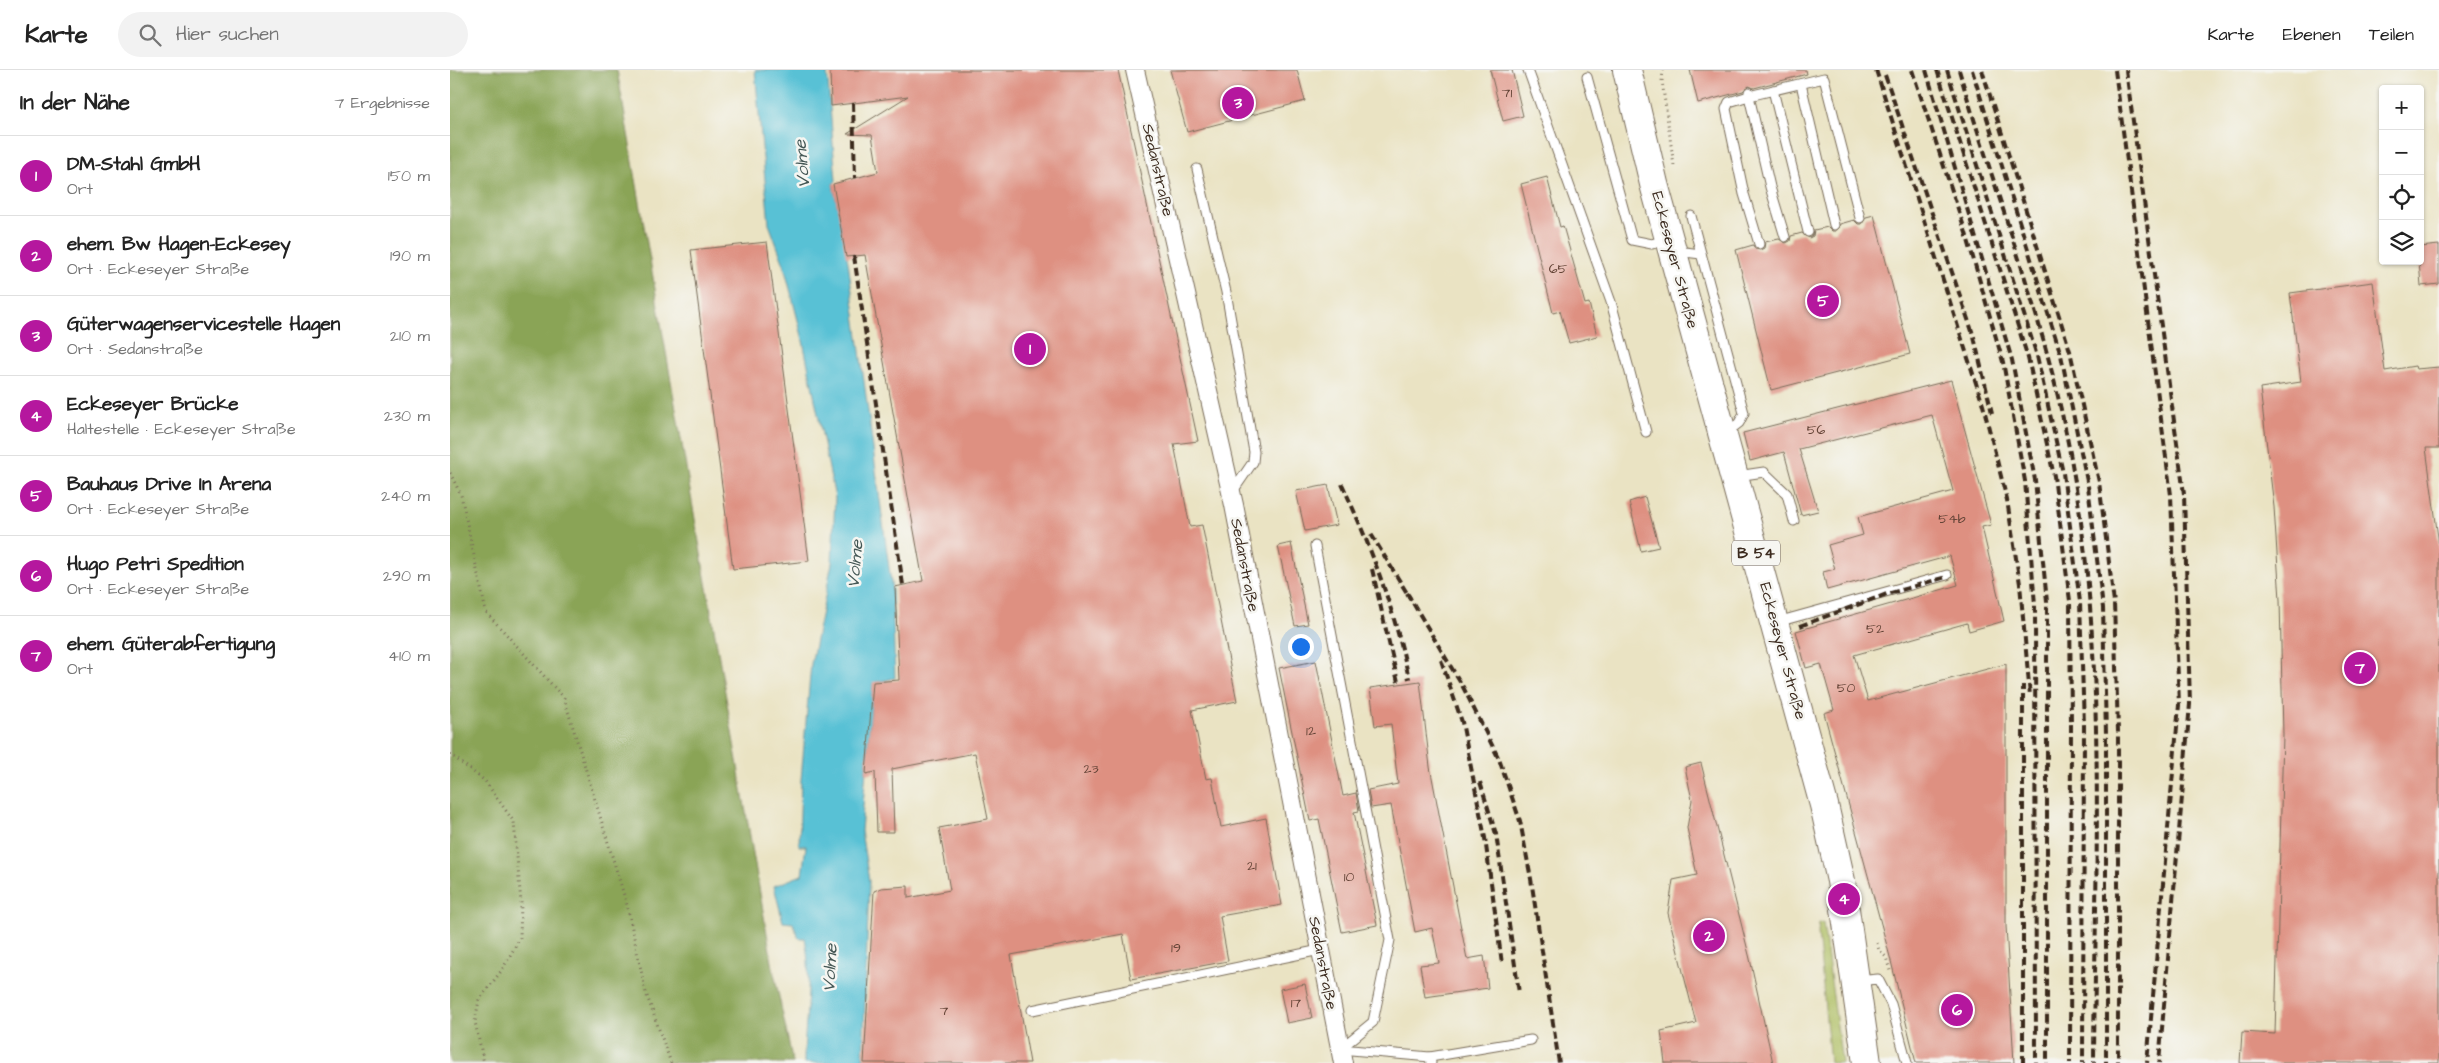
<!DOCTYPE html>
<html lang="de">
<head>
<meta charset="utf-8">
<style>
	body { margin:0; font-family:"Architects Daughter",sans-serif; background:#f2f2f2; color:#222 }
	.controls { position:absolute; right:15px; top:15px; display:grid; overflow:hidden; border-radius:5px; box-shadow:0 1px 4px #0004 }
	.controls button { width:45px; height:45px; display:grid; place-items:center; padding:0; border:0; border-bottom:1px solid #e0e0e0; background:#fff; color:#222; font:25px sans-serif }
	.you { position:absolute; left:850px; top:576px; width:18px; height:18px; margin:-12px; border:4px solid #fff; border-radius:50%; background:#1a73e8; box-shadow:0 0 0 8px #1a73e833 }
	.badge { display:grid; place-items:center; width:32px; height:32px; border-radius:50%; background:#b5179e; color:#fff; font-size:16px; font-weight:700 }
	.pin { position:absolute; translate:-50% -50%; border:2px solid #fff; box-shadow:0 1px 5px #0006 }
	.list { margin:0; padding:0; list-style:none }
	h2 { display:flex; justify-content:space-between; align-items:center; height:65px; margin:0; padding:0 20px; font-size:21px }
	h2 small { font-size:16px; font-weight:400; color:#767676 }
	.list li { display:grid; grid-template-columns:32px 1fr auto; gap:15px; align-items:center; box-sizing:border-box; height:80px; padding:0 20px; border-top:1px solid #e0e0e0 }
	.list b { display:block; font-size:19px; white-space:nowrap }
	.list p { margin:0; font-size:16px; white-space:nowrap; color:#767676 }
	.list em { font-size:16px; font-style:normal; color:#767676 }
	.icon { flex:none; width:28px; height:28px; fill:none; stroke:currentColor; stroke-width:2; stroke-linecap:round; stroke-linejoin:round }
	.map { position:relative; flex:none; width:1989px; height:993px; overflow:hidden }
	header { display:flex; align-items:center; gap:30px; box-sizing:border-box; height:70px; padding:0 25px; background:#fff; border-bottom:1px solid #e0e0e0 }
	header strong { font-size:24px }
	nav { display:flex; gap:28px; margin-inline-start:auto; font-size:18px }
	.search { width:350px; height:45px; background:#f2f2f2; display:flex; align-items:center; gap:12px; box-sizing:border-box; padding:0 18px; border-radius:28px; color:#767676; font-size:19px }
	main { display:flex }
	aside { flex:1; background:#fff }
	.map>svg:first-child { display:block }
</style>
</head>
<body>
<header>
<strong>Karte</strong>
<div class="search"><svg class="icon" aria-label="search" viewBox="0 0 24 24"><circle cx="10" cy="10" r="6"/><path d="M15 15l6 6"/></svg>Hier suchen</div>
<nav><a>Karte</a><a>Ebenen</a><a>Teilen</a></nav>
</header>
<main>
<aside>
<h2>In der Nähe<small>7 Ergebnisse</small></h2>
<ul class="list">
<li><span class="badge">1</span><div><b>DM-Stahl GmbH</b><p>Ort</p></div><em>150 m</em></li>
<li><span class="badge">2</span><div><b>ehem. Bw Hagen-Eckesey</b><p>Ort · Eckeseyer Straße</p></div><em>190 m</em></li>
<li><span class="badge">3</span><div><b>Güterwagenservicestelle Hagen</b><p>Ort · Sedanstraße</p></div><em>210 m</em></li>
<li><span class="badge">4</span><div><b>Eckeseyer Brücke</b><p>Haltestelle · Eckeseyer Straße</p></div><em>230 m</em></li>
<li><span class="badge">5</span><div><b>Bauhaus Drive In Arena</b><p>Ort · Eckeseyer Straße</p></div><em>240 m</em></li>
<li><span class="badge">6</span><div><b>Hugo Petri Spedition</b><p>Ort · Eckeseyer Straße</p></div><em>290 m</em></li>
<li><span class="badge">7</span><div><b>ehem. Güterabfertigung</b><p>Ort</p></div><em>410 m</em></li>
</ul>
</aside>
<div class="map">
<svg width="1989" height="993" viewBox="0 0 1989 993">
	<rect width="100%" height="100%" fill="#f6f6f2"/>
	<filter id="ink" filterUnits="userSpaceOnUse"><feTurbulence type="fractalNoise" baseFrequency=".02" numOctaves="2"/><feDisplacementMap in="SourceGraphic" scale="10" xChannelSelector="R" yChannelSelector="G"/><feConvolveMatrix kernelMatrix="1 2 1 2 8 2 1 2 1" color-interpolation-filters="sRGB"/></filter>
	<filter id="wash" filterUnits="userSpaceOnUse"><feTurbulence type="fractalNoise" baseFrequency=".0096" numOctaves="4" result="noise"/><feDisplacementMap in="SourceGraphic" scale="20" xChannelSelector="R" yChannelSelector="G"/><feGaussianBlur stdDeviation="1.12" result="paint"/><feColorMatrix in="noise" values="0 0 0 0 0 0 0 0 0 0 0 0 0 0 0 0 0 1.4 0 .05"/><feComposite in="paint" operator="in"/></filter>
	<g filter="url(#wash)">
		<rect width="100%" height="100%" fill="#eae3c3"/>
		<polygon fill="#adbd60" stroke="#74743f" points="1373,852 1392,993 1380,993 1368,862 1369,853"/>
		<polygon fill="#8aa456" stroke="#62673a" points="0,0 167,0 323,898 343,993 0,993"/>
		<path fill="#59c1d5" stroke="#4a767a" d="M305,0H377L386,111L383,114L398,192L442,520L445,608L423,613L411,761L419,811L413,993H354C354,952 363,909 355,868H349L343,853L333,852L324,816L352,805L356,776H349L351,710L361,594L382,493L385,428L352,266L333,192L319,154Z"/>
		<g id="blocks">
			<g fill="#de9081">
				<polygon points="380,0 668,0 748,371 724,374 740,457 752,455 787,631 742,640 756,709 762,708 771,757 816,748 832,835 770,846 778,891 681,909 673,864 561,885 580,993 414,993 424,821 431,818 458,816 458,828 500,820 489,758 538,749 525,683 442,699 444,762 427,762 425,702 416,704 423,612 449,610 445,517 473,511 415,185 396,187 383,114 428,102 422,65 397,64 458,26 381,36"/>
				<polygon points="720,0 847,0 855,31 737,62"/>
				<polygon points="1040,0 1062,0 1073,46 1053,51"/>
				<polygon points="1240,0 1356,0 1357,4 1304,18 1299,16 1293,21 1248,33"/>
				<polygon points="1097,107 1110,157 1113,156 1135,234 1139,233 1147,266 1119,273 1110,241 1103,243 1071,114"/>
				<polygon points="1424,145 1460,284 1321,320 1286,180 1303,175 1305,179 1310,180 1314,178 1315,172 1329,169 1336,173 1340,171 1341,166 1352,163 1359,168 1363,166 1364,160 1378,157 1382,161 1386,161 1390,154 1404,150 1408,154 1412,154 1416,147"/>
				<polygon points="317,172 359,491 283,499 241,180"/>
				<polygon points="1989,175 1989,214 1971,216 1969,191 1970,177"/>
				<polygon points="1923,212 1935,301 1965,296 1966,299 1989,297 1989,378 1976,378 1989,475 1989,993 1790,993 1792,962 1825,964 1833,665 1830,530 1824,437 1810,318 1851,312 1840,223"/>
				<polygon points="1501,310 1541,455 1532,457 1554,551 1519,561 1517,553 1404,585 1418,631 1556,594 1556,856 1564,993 1466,993 1440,887 1374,643 1384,640 1371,594 1356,598 1346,561 1508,515 1500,486 1377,520 1373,502 1385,499 1378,475 1413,465 1408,447 1503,421 1482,345 1349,379 1368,441 1351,445 1334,382 1300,391 1293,363"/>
				<polygon points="878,415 887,455 855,461 846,421"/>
				<polygon points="1195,427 1209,477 1191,481 1179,432"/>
				<polygon points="841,473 858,554 845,556 828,476"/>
				<polygon points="866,591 893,726 906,723 909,741 904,742 927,855 892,862 869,749 860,751 829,598"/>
				<polygon points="970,611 980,697 1017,889 1034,886 1038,918 975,927 970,895 989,893 982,858 965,862 941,735 921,738 918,720 948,714 941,654 925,656 920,618"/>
				<polygon points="1251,693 1300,889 1323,993 1215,993 1211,961 1246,953 1218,843 1223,810 1247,805 1237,758 1242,730 1235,697"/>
				<polygon points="855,914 862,948 837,953 830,919"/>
			</g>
		</g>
	</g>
	<g filter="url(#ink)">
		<use href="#blocks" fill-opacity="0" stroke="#786b58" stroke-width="1"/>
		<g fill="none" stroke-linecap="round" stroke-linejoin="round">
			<g stroke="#786b58" stroke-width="11">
				<g id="service">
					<polyline points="1078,0 1161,232 1196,362"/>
					<polyline points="1137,7 1182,170 1202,174 1217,169"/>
					<polyline points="1351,14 1384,155"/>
					<polyline points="1323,20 1358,162"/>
					<polyline points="1299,22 1299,26 1279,32 1276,39 1294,124 1309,174"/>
					<polyline points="747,99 776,222 804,382 803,392 781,424"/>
					<polyline points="1241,146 1294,343 1289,353 1276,363"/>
					<polyline points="1335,167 1320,117 1299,26 1374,8 1410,148"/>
					<polyline points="1227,181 1251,184"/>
					<polyline points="1287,406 1314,402 1337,424 1344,451"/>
					<polyline points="865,476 940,870 923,952 890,979"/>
					<polyline points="1327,552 1497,505"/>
					<polyline points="1407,911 1428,909 1441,934 1457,993"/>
					<polyline points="582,940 870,880"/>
					<polyline points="890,979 980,987 981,993"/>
					<polyline points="980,987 1081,970"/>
				</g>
			</g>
			<g stroke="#786b58" stroke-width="20">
				<polyline id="minor" points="685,0 784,435 893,993"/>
			</g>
			<g stroke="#786b58" stroke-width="30">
				<polyline id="primary" points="1177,0 1204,114 1374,735 1391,811 1417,993"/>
			</g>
			<g stroke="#786b58" stroke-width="3" stroke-dasharray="1 4" stroke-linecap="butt">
				<polyline points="1213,0 1212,11 1224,96"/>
				<polyline points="0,403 11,425 36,542 114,628 177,835 196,923 221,993"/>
				<polyline points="0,684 35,711 64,752 71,833 70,868 52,900 29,930 25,952 34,993"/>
				<polyline points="1427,873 1429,880 1436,887 1441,904"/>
			</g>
			<use href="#service" stroke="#fff" stroke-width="9"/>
			<use href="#minor" stroke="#fff" stroke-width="18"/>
			<use href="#primary" stroke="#fff" stroke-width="28"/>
			<g stroke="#3b2a1e" stroke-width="4" stroke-dasharray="8 4" stroke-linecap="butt">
				<polyline points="1426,0 1533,335 1557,430 1570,514 1580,626"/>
				<polyline points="1462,0 1516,163 1553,292 1575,411 1585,535 1586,993"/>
				<polyline points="1476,0 1562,290 1585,410 1597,532 1597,993"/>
				<polyline points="1487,0 1578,288 1604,406 1620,531 1621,657 1620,993"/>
				<polyline points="1497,0 1587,286 1613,403 1630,532 1634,656 1633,993"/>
				<path d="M1509,0C1548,133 1600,263 1623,400C1657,596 1645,796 1644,993"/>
				<polyline points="1522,0 1611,285 1638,416 1653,538 1656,664 1656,993"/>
				<polyline points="1532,0 1620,281 1649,412 1664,533 1668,661 1668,993"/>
				<polyline points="1665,0 1721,425 1729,635 1697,993"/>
				<polyline points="1676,0 1734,424 1740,634 1709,993"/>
				<polyline points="1435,5 1524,267 1542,343"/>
				<polyline points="403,33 405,108"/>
				<polyline points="404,186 453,515"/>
				<path d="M892,414C921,477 945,541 959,609"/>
				<polyline points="921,464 960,528"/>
				<polyline points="922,499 948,612"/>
				<polyline points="957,523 1013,617 1049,689 1070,751 1081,809 1109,993"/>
				<polyline points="1350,556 1437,524 1496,507"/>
				<polyline points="991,590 1012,652 1035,768 1052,894"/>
				<polyline points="1030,712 1046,764 1069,923"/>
				<polyline points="1573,993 1573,615"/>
			</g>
		</g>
	</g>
	<g text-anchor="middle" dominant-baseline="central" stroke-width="5" stroke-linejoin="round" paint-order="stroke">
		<g font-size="14" fill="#644437">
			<text x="1057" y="23">71</text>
			<text x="1108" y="199">65</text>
			<text x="1366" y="360">56</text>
			<text x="1502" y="449">54b</text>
			<text x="1425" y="559">52</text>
			<text x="1396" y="618">50</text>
			<text x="861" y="661">12</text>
			<text x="641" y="699">23</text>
			<text x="802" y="796">21</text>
			<text x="899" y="807">10</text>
			<text x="726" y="878">19</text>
			<text x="846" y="933">17</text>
			<text x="494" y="941">7</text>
		</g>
		<rect fill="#f6f6f2" stroke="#73675e" stroke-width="1" x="1282" y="470.5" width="48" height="25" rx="4"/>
		<g font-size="15" font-weight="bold" fill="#3b2a1e">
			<text x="1306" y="483">B 54</text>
		</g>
		<g font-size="16" fill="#3b2a1e" stroke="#f6f6f2">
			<text transform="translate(708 100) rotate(77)">Sedanstraße</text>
			<text transform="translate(1225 190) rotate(75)">Eckeseyer Straße</text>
			<text transform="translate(795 495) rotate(79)">Sedanstraße</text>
			<text transform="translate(1333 581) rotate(75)">Eckeseyer Straße</text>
			<text transform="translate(873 893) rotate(79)">Sedanstraße</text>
		</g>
		<g font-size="18" font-style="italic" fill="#445755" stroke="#f6f6f2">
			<text transform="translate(352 94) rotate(-95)">Volme</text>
			<text transform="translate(405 494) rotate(-85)">Volme</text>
			<text transform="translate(380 898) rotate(-87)">Volme</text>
		</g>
	</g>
</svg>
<div class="controls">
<button>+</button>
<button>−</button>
<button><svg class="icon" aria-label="locate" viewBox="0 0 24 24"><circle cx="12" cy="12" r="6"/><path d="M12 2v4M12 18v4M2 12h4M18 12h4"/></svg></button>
<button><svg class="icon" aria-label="layers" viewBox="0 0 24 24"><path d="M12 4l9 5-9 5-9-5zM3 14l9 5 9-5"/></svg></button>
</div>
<div class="you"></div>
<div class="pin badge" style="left:580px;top:279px">1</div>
<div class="pin badge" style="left:1259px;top:866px">2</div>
<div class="pin badge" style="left:788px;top:33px">3</div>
<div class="pin badge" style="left:1394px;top:829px">4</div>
<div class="pin badge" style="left:1373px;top:231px">5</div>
<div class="pin badge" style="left:1507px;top:940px">6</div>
<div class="pin badge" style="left:1910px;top:598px">7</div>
</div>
</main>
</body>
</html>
